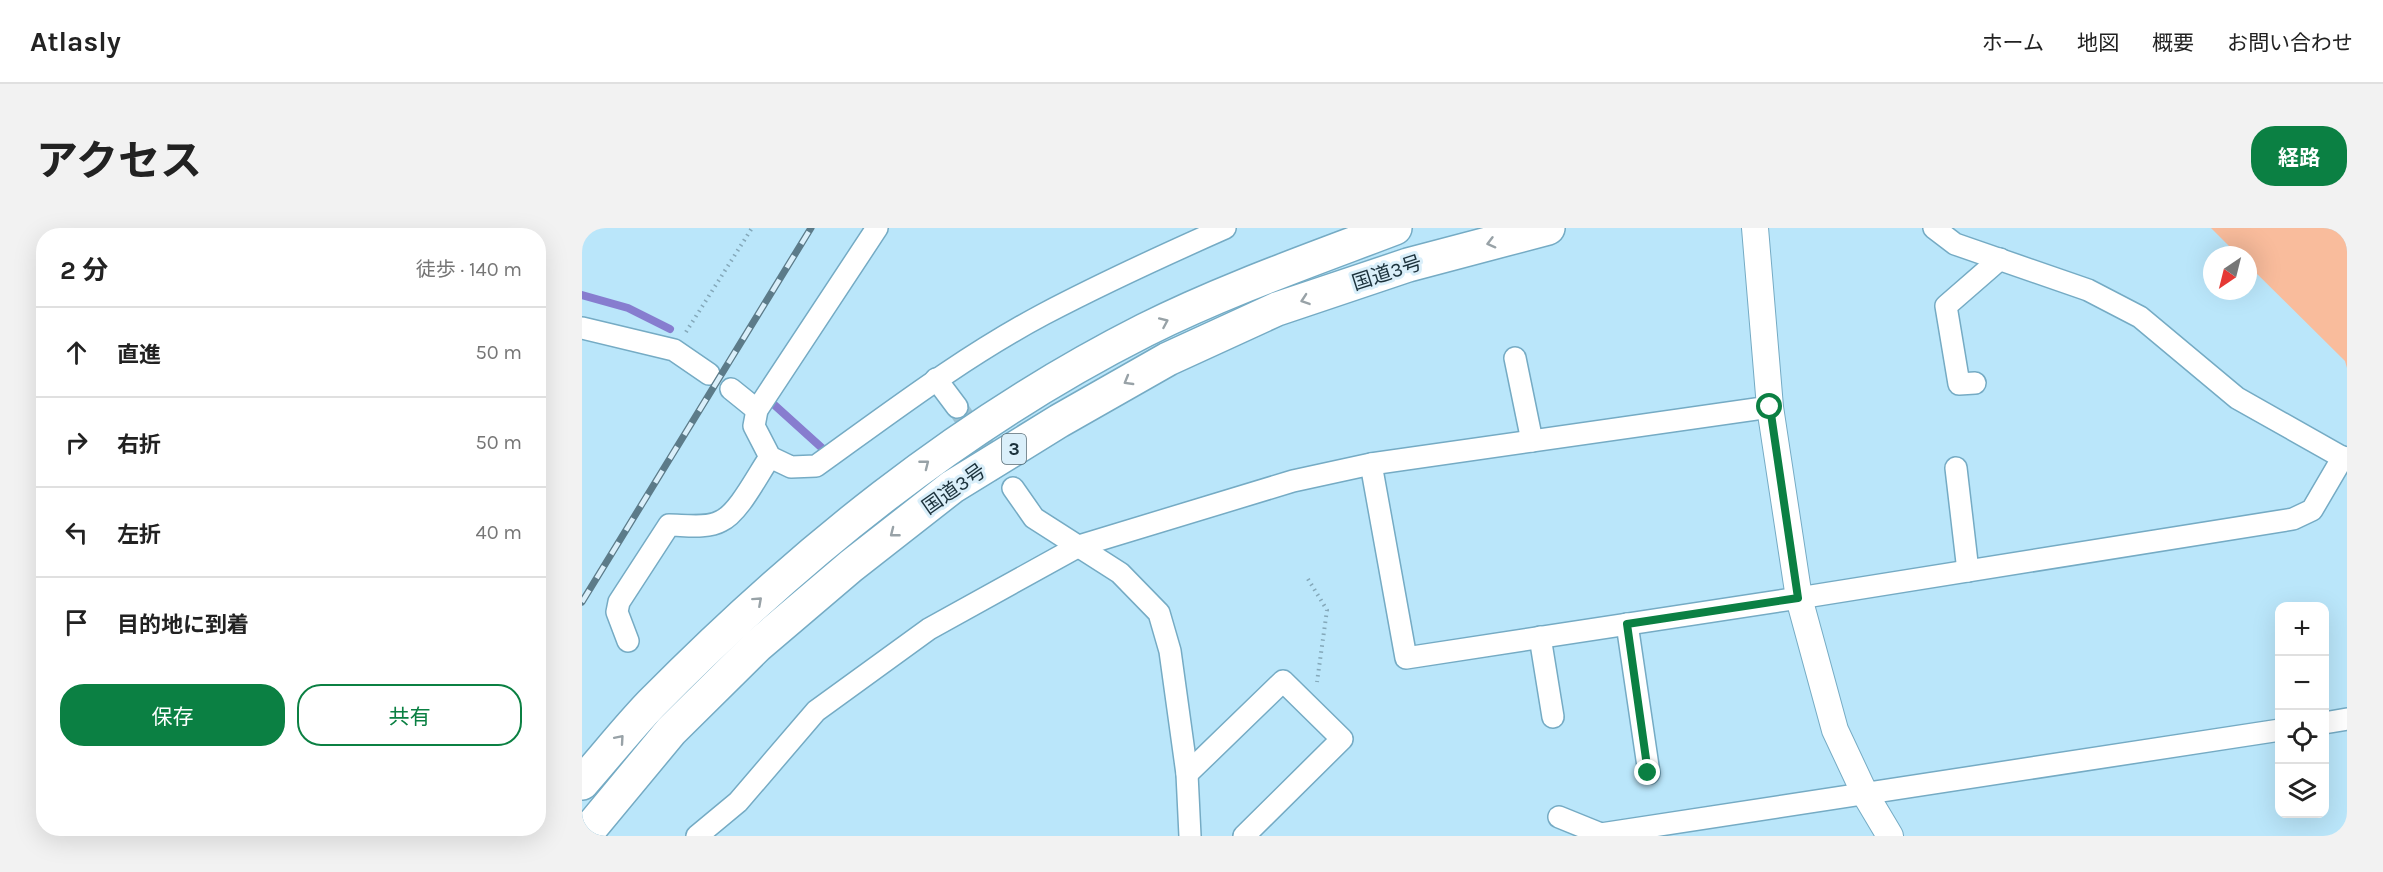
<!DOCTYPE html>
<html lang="ja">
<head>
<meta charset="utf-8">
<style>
	body { margin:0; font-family:Karla,"Noto Sans JP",sans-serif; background:#f2f2f2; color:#222 }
	.controls { position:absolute; right:18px; bottom:18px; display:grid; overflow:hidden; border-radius:12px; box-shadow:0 6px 24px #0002 }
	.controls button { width:54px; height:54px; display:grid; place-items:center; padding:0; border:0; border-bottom:2px solid #e0e0e0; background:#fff; color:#222; font:30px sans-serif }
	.compass { position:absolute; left:1621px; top:18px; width:54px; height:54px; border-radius:50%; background:#fff; box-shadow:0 6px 24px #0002; rotate:215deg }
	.stop { position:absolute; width:18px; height:18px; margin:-14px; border:4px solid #0b8043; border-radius:50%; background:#fff }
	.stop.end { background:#0b8043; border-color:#fff; box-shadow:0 2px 6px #0008 }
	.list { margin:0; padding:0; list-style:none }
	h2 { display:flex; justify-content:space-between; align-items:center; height:78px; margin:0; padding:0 24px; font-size:26px }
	h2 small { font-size:20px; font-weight:400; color:#767676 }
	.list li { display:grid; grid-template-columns:39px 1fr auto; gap:18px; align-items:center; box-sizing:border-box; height:90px; padding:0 24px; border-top:2px solid #e0e0e0 }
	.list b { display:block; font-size:22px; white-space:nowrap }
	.list em { font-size:20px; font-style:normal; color:#767676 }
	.actions { display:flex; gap:12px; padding:18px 24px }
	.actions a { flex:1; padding:14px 0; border:2px solid #0b8043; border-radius:24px; text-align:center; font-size:21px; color:#0b8043 }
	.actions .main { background:#0b8043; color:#fff }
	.icon { flex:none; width:33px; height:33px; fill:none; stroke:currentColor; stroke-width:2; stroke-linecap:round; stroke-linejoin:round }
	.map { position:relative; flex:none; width:1765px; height:608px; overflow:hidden; border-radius:24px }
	header { display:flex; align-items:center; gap:36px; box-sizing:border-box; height:84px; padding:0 30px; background:#fff; border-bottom:2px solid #e0e0e0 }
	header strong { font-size:28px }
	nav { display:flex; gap:33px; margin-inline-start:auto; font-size:21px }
	.intro { display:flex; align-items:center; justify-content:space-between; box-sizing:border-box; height:144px; padding:0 36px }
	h1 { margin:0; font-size:42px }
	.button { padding:15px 27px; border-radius:24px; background:#0b8043; color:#fff; font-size:21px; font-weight:700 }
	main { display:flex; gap:36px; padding:0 36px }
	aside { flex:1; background:#fff; border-radius:24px; box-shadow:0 6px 24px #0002 }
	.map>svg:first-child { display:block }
</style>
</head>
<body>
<header>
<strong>Atlasly</strong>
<nav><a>ホーム</a><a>地図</a><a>概要</a><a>お問い合わせ</a></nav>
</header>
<div class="intro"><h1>アクセス</h1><a class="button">経路</a></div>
<main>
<aside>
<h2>2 分<small>徒歩 · 140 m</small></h2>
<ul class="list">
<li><svg class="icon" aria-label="ahead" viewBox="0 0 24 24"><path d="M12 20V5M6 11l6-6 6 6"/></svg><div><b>直進</b></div><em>50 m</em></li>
<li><svg class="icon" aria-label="right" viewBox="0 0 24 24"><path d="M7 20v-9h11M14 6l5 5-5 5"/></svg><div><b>右折</b></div><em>50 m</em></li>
<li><svg class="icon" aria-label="left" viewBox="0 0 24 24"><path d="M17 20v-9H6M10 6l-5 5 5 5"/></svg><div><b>左折</b></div><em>40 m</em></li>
<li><svg class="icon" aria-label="arrive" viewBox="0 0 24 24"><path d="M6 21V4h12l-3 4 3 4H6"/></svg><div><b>目的地に到着</b></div></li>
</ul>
<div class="actions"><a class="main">保存</a><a>共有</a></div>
</aside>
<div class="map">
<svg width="1765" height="608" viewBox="0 0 1765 608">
	<rect width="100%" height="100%" fill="#bae6fa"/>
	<polygon fill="#f9bc9c" points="1629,0 1765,0 1765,140 1763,133 1666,37 1666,27 1656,27"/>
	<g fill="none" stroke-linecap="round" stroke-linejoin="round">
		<g stroke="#877dcf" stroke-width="8">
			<polyline points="0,67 46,80 88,101"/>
			<polyline points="188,173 240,220"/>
		</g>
		<polyline stroke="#9ac2d4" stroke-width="21" stroke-dasharray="21 10" stroke-linecap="butt" points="375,179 431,260"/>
		<g stroke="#75abc4" stroke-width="24">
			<g id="minor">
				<path d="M295,0L175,182L172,198L188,229L209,239L234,238C308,185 381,129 462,86C521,55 582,27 643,0"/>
				<polyline points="1352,0 1373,16 1506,62 1558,89 1655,170 1765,232"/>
				<polyline points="0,100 92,122 127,146"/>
				<polyline points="933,130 950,213"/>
				<polyline points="354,151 375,179"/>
				<polyline points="1393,155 1377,156 1364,78 1418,31"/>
				<polyline points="149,161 175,182"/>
				<polyline points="789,236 824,430 1217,370 1711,291 1730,282 1761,229"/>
				<polyline points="1374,240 1386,343"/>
				<polyline points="431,260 452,290 538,345 577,385 588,423 605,546 608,608"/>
				<polyline points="1045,396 1067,545"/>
				<polyline points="958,409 971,489"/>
				<path d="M46,413L35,384L37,374L87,297C102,297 125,301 139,293C157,285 176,246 188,229"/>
				<polyline points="1742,495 1765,491"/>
				<polyline points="605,546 701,453 760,511 662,608"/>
				<polyline points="977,589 1019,606 1698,502"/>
				<polyline points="115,608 156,574 234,483 347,401 497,318 711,253 789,236 1188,179"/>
			</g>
		</g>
		<g stroke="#75abc4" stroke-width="28">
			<polyline id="tertiary" points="1173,0 1188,179 1217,370 1253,502 1283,566 1308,608"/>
		</g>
		<g stroke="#75abc4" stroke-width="36">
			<g id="trunk">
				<path d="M0,555C23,529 45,501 69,476C215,328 377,196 563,102C643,62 729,32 813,0"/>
				<polyline points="2,608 89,503 175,418 269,338 370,259 477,193 586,131 695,81 826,37 966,0"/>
			</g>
		</g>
		<g stroke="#84a8b9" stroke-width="4" stroke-dasharray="1.5 4.5" stroke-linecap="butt">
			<polyline points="104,104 170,0"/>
			<polyline points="726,351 745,382 735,454"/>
		</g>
		<use href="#minor" stroke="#fff" stroke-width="21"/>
		<use href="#tertiary" stroke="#fff" stroke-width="26"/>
		<use href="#trunk" stroke="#fff" stroke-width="33"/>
		<g stroke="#5c7b89" stroke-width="7">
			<polyline id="rail" points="0,374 229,0"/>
		</g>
		<use href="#rail" stroke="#daeffa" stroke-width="4.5" stroke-dasharray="14" stroke-linecap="butt"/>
	</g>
	<defs><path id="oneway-chevron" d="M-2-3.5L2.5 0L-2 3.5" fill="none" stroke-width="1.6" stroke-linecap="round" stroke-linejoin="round" transform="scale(1.5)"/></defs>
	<g stroke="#98a2a7">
		<use href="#oneway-chevron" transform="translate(909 15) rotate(165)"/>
		<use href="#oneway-chevron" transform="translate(723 72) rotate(161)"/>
		<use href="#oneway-chevron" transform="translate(582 94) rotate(-24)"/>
		<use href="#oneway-chevron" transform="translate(546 153) rotate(150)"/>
		<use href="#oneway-chevron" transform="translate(343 236) rotate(-38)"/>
		<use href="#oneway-chevron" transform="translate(312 305) rotate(142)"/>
		<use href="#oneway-chevron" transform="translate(176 373) rotate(-42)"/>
		<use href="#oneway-chevron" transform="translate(38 511) rotate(-49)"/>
	</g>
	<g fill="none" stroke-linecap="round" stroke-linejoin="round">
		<polyline stroke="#0b8043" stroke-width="8" points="1066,545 1045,396 1216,370 1188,179"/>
	</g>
	<g text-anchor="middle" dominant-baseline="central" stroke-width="6" stroke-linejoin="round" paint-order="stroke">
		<rect fill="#daeffa" stroke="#546a74" stroke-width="1.5" x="420" y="206" width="24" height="30" rx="4.5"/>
		<g font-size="18" font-weight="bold" fill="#1b313b">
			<text x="432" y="221">3</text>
		</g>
		<g font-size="20" fill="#1b313b" stroke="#daeffa">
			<text transform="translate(805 45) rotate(-18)">国道3号</text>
			<text transform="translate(372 261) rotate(-35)">国道3号</text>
		</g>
	</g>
</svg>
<div class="controls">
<button>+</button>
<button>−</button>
<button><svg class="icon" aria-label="locate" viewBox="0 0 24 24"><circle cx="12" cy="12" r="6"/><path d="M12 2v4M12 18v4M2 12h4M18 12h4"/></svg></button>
<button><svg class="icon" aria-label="layers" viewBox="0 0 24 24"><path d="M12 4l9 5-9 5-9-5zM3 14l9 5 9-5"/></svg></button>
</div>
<svg class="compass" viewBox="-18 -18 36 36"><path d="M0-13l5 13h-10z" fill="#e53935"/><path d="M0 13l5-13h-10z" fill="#767676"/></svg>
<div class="stop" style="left:1188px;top:179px"></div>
<div class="stop end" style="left:1066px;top:545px"></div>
</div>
</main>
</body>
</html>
